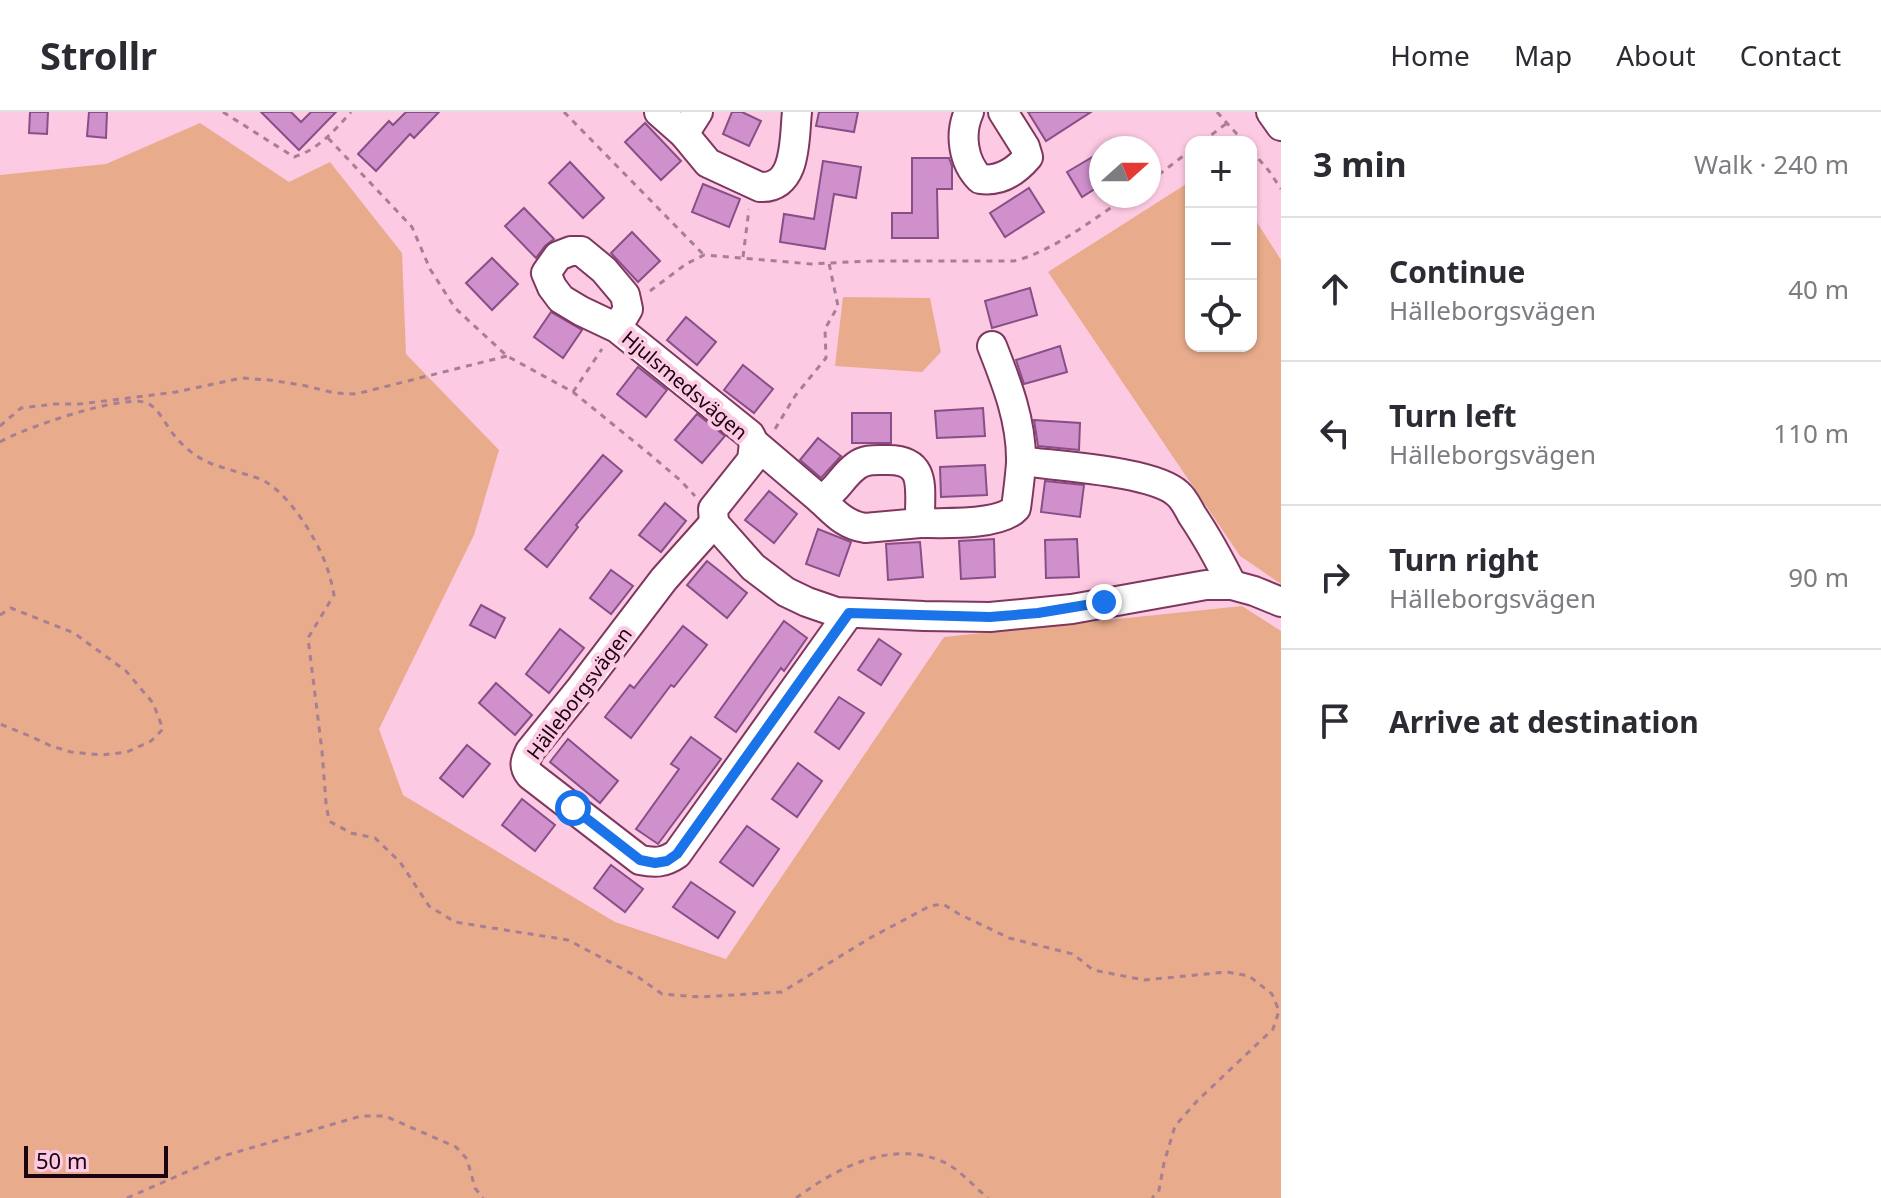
<!DOCTYPE html>
<html lang="en">
<head>
<meta charset="utf-8">
<style>
	body { margin:0; font-family:"Noto Sans",sans-serif; background:#f7f7f7; color:#2b2b33 }
	.controls { position:absolute; right:24px; top:24px; display:grid; overflow:hidden; border-radius:16px; box-shadow:0 2px 6px #0004 }
	.controls button { width:72px; height:72px; display:grid; place-items:center; padding:0; border:0; border-bottom:2px solid #e1e1e2; background:#fff; color:#2b2b33; font:40px sans-serif }
	.compass { position:absolute; left:1089px; top:24px; width:72px; height:72px; border-radius:50%; background:#fff; box-shadow:0 2px 6px #0004; rotate:69deg }
	.scale { position:absolute; left:24px; bottom:20px; width:144px; box-sizing:border-box; padding-left:8px; border:4px solid #1d0311; border-top:0; font-size:22px; line-height:28px; white-space:nowrap; color:#1d0311; -webkit-text-stroke:6px #fdcae3; paint-order:stroke }
	.stop { position:absolute; width:24px; height:24px; margin:-18px; border:6px solid #1a73e8; border-radius:50%; background:#fff }
	.stop.end { background:#1a73e8; border-color:#fff; box-shadow:0 2px 8px #0008 }
	.list { margin:0; padding:0; list-style:none }
	h2 { display:flex; justify-content:space-between; align-items:center; height:104px; margin:0; padding:0 32px; font-size:34px }
	h2 small { font-size:26px; font-weight:400; color:#7c7c81 }
	.list li { display:grid; grid-template-columns:52px 1fr auto; gap:24px; align-items:center; box-sizing:border-box; height:144px; padding:0 32px; border-top:2px solid #e1e1e2 }
	.list b { display:block; font-size:30px; white-space:nowrap }
	.list p { margin:0; font-size:26px; white-space:nowrap; color:#7c7c81 }
	.list em { font-size:26px; font-style:normal; color:#7c7c81 }
	.icon { flex:none; width:44px; height:44px; fill:none; stroke:currentColor; stroke-width:2; stroke-linecap:round; stroke-linejoin:round }
	.map { position:relative; flex:none; width:1281px; height:1086px; overflow:hidden }
	header { display:flex; align-items:center; gap:48px; box-sizing:border-box; height:112px; padding:0 40px; background:#fff; border-bottom:2px solid #e1e1e2 }
	header strong { font-size:38px }
	nav { display:flex; gap:44px; margin-inline-start:auto; font-size:28px }
	main { display:flex }
	aside { flex:1; background:#fff }
	.map>svg:first-child { display:block }
</style>
</head>
<body>
<header>
<strong>Strollr</strong>
<nav><a>Home</a><a>Map</a><a>About</a><a>Contact</a></nav>
</header>
<main>
<div class="map">
<svg width="1281" height="1086" viewBox="0 0 1281 1086">
	<rect width="100%" height="100%" fill="#fdcae3"/>
	<g fill="#e8ac8d">
		<polygon points="200,11 289,70 330,50 402,141 406,242 499,338 474,423 379,617 403,683 615,810 726,847 944,525 1242,494 1281,519 1281,1086 0,1086 0,63 106,52"/>
		<polygon points="1191,69 1191,234 1251,234 1251,101 1281,148 1281,472 1240,444 1048,160"/>
		<polygon points="843,185 930,186 941,240 922,260 835,254"/>
	</g>
	<g fill="#cf90cc" stroke="#884e87" stroke-width="2">
		<polygon points="30,0 48,0 47,22 29,21"/>
		<polygon points="89,0 107,0 106,26 87,24"/>
		<polygon points="261,0 291,0 301,10 311,0 336,0 299,38"/>
		<polygon points="406,0 439,0 414,26 410,22 376,59 358,42 389,9 393,13"/>
		<polygon points="732,0 742,0 761,9 749,34 723,22"/>
		<polygon points="819,0 858,0 854,20 816,14"/>
		<polygon points="1028,0 1091,0 1046,29"/>
		<polygon points="645,11 681,49 661,68 625,30"/>
		<polygon points="1101,40 1101,73 1082,85 1067,60"/>
		<polygon points="912,46 949,46 952,54 952,77 937,77 938,126 892,126 892,101 912,101"/>
		<polygon points="823,49 861,55 856,86 834,82 825,137 780,130 784,102 814,107"/>
		<polygon points="570,50 604,86 583,106 549,71"/>
		<polygon points="703,72 740,87 729,115 692,100"/>
		<polygon points="1029,76 1044,100 1005,125 990,101"/>
		<polygon points="524,96 554,127 545,134 536,146 505,114"/>
		<polygon points="632,120 660,149 638,170 611,141"/>
		<polygon points="492,146 518,172 492,198 466,171"/>
		<polygon points="1030,176 1037,203 992,216 985,189"/>
		<polygon points="551,200 582,218 563,246 534,225"/>
		<polygon points="686,205 716,230 697,253 667,228"/>
		<polygon points="1060,234 1067,260 1024,272 1016,248"/>
		<polygon points="743,253 773,277 754,301 724,278"/>
		<polygon points="638,255 667,278 646,305 617,282"/>
		<polygon points="983,296 985,324 937,326 935,299"/>
		<rect x="852" y="301" width="39" height="30"/>
		<polygon points="697,302 725,324 702,351 675,328"/>
		<polygon points="1034,308 1080,311 1079,338 1038,334"/>
		<polygon points="818,326 841,344 821,366 800,348"/>
		<polygon points="603,343 622,359 576,413 578,415 547,455 525,437"/>
		<polygon points="985,353 987,383 941,385 940,355"/>
		<polygon points="1045,369 1084,373 1080,405 1041,400"/>
		<polygon points="769,379 797,402 774,431 745,408"/>
		<polygon points="665,391 686,409 661,440 639,423"/>
		<polygon points="818,417 851,430 839,464 806,452"/>
		<polygon points="994,427 995,465 961,467 959,429"/>
		<polygon points="1077,427 1079,465 1046,466 1045,428"/>
		<polygon points="920,430 923,465 888,468 886,432"/>
		<polygon points="707,449 747,481 727,506 687,473"/>
		<polygon points="611,458 633,474 611,502 590,486"/>
		<polygon points="481,493 505,506 495,526 470,513"/>
		<polygon points="784,509 807,526 784,559 781,556 736,620 715,605"/>
		<polygon points="683,514 707,533 674,575 671,573 631,626 605,605 630,573 634,576"/>
		<polygon points="560,517 584,536 549,581 526,562"/>
		<polygon points="879,527 901,542 881,573 858,558"/>
		<polygon points="496,571 532,603 515,623 479,591"/>
		<polygon points="839,585 864,601 839,637 815,620"/>
		<polygon points="691,625 721,647 658,732 636,717 679,657 671,652"/>
		<polygon points="568,627 618,669 600,691 550,650"/>
		<polygon points="467,633 490,652 463,685 440,666"/>
		<polygon points="798,651 822,669 797,705 772,687"/>
		<polygon points="522,687 555,713 535,739 502,713"/>
		<polygon points="747,714 779,737 753,774 720,750"/>
		<polygon points="611,753 643,777 625,800 594,776"/>
		<polygon points="691,770 735,800 718,826 673,795"/>
	</g>
	<g fill="none" stroke-linecap="round" stroke-linejoin="round">
		<g stroke="#7f375f" stroke-width="32">
			<g id="minor">
				<path d="M659,0L684,22L708,51L760,75C798,77 794,25 797,0"/>
				<path d="M969,0C959,22 963,50 980,67C1000,70 1016,59 1028,45L1025,35L1003,0"/>
				<polyline points="1271,0 1281,14"/>
				<polyline points="684,22 698,0"/>
				<polyline points="617,216 628,197 625,183 604,158 581,139 571,139 558,144 546,161 552,175 561,187 581,199 617,216 750,323 754,331 821,388"/>
				<path d="M1021,349C1056,354 1155,359 1178,382C1184,387 1188,396 1192,403C1207,425 1220,449 1232,473"/>
				<polyline points="714,411 713,397 752,348 754,331"/>
				<path d="M920,411L865,416C845,413 835,401 821,388C838,378 841,365 856,354C865,347 875,348 886,348C929,347 919,378 920,411C943,411 1000,414 1016,396C1018,381 1020,366 1021,351C1022,310 1007,272 992,234"/>
				<path d="M849,501L677,742C664,751 655,751 640,748L530,663C523,654 525,649 530,639L581,576L664,467L714,411L753,455L786,480L807,490L836,500L924,504L990,505L1072,497L1206,473H1232L1254,479L1281,490"/>
			</g>
		</g>
		<g stroke="#a77e92" stroke-width="3" stroke-dasharray="6 6" stroke-linecap="butt">
			<path d="M223,0L294,45C319,37 334,19 351,0"/>
			<polyline points="564,0 704,143"/>
			<polyline points="1217,0 1244,30"/>
			<polyline points="328,26 412,115 430,157 455,196 507,244 573,280 647,340 680,368 695,384"/>
			<polyline points="1202,30 1227,11"/>
			<polyline points="1251,38 1269,59 1281,77"/>
			<polyline points="1149,70 1191,38"/>
			<polyline points="743,145 749,97"/>
			<path d="M650,179L686,152L704,143L811,152L869,149H1014C1054,139 1093,107 1128,84"/>
			<polyline points="573,280 602,237"/>
			<polyline points="0,314 21,296 55,292 80,292 176,280 242,266 269,268 302,273 335,281 356,282 507,244"/>
			<polyline points="775,317 795,284 826,246 825,217 838,194 829,151"/>
			<path d="M0,330C21,317 125,281 147,291C159,296 166,314 174,323C180,331 189,339 197,344C212,355 242,360 260,367C287,378 317,427 326,453C330,463 332,473 334,483L308,526L322,639L326,691L329,709L351,721L375,726L400,750L429,794L455,810L568,828L638,865L662,882L700,885L782,880L870,826L930,794L943,792L959,802L1009,826L1073,842L1093,858L1144,868L1227,860L1249,864L1272,882L1279,899L1273,917L1197,989L1175,1014L1164,1051L1159,1078L1152,1086"/>
			<polyline points="0,503 11,496 74,521 126,559 153,591 163,617 151,629 127,640 102,643 71,640 51,634 32,625 0,612"/>
			<polyline points="127,1086 223,1044 361,1004 385,1004 456,1035 467,1047 475,1076 483,1086"/>
			<path d="M796,1086C837,1056 888,1029 939,1048C958,1055 973,1074 988,1086"/>
		</g>
		<use href="#minor" stroke="#fff" stroke-width="28"/>
	</g>
	<g fill="none" stroke-linecap="round" stroke-linejoin="round">
		<polyline stroke="#1a73e8" stroke-width="10" points="573,696 640,748 655,751 667,749 677,742 849,501 990,505 1038,501 1104,490"/>
	</g>
	<g text-anchor="middle" dominant-baseline="central" stroke-width="8" stroke-linejoin="round" paint-order="stroke">
		<g font-size="20" fill="#1d0311" stroke="#fdcae3">
			<text transform="translate(685 273) rotate(40)">Hjulsmedsvägen</text>
			<text transform="translate(579 581) rotate(-53)">Hälleborgsvägen</text>
		</g>
	</g>
</svg>
<div class="controls">
<button>+</button>
<button>−</button>
<button><svg class="icon" aria-label="locate" viewBox="0 0 24 24"><circle cx="12" cy="12" r="6"/><path d="M12 2v4M12 18v4M2 12h4M18 12h4"/></svg></button>
</div>
<svg class="compass" viewBox="-18 -18 36 36"><path d="M0-13l5 13h-10z" fill="#e53935"/><path d="M0 13l5-13h-10z" fill="#7c7c81"/></svg>
<div class="scale">50 m</div>
<div class="stop" style="left:573px;top:696px"></div>
<div class="stop end" style="left:1104px;top:490px"></div>
</div>
<aside>
<h2>3 min<small>Walk · 240 m</small></h2>
<ul class="list">
<li><svg class="icon" aria-label="ahead" viewBox="0 0 24 24"><path d="M12 20V5M6 11l6-6 6 6"/></svg><div><b>Continue</b><p>Hälleborgsvägen</p></div><em>40 m</em></li>
<li><svg class="icon" aria-label="left" viewBox="0 0 24 24"><path d="M17 20v-9H6M10 6l-5 5 5 5"/></svg><div><b>Turn left</b><p>Hälleborgsvägen</p></div><em>110 m</em></li>
<li><svg class="icon" aria-label="right" viewBox="0 0 24 24"><path d="M7 20v-9h11M14 6l5 5-5 5"/></svg><div><b>Turn right</b><p>Hälleborgsvägen</p></div><em>90 m</em></li>
<li><svg class="icon" aria-label="arrive" viewBox="0 0 24 24"><path d="M6 21V4h12l-3 4 3 4H6"/></svg><div><b>Arrive at destination</b></div></li>
</ul>
</aside>
</main>
</body>
</html>
